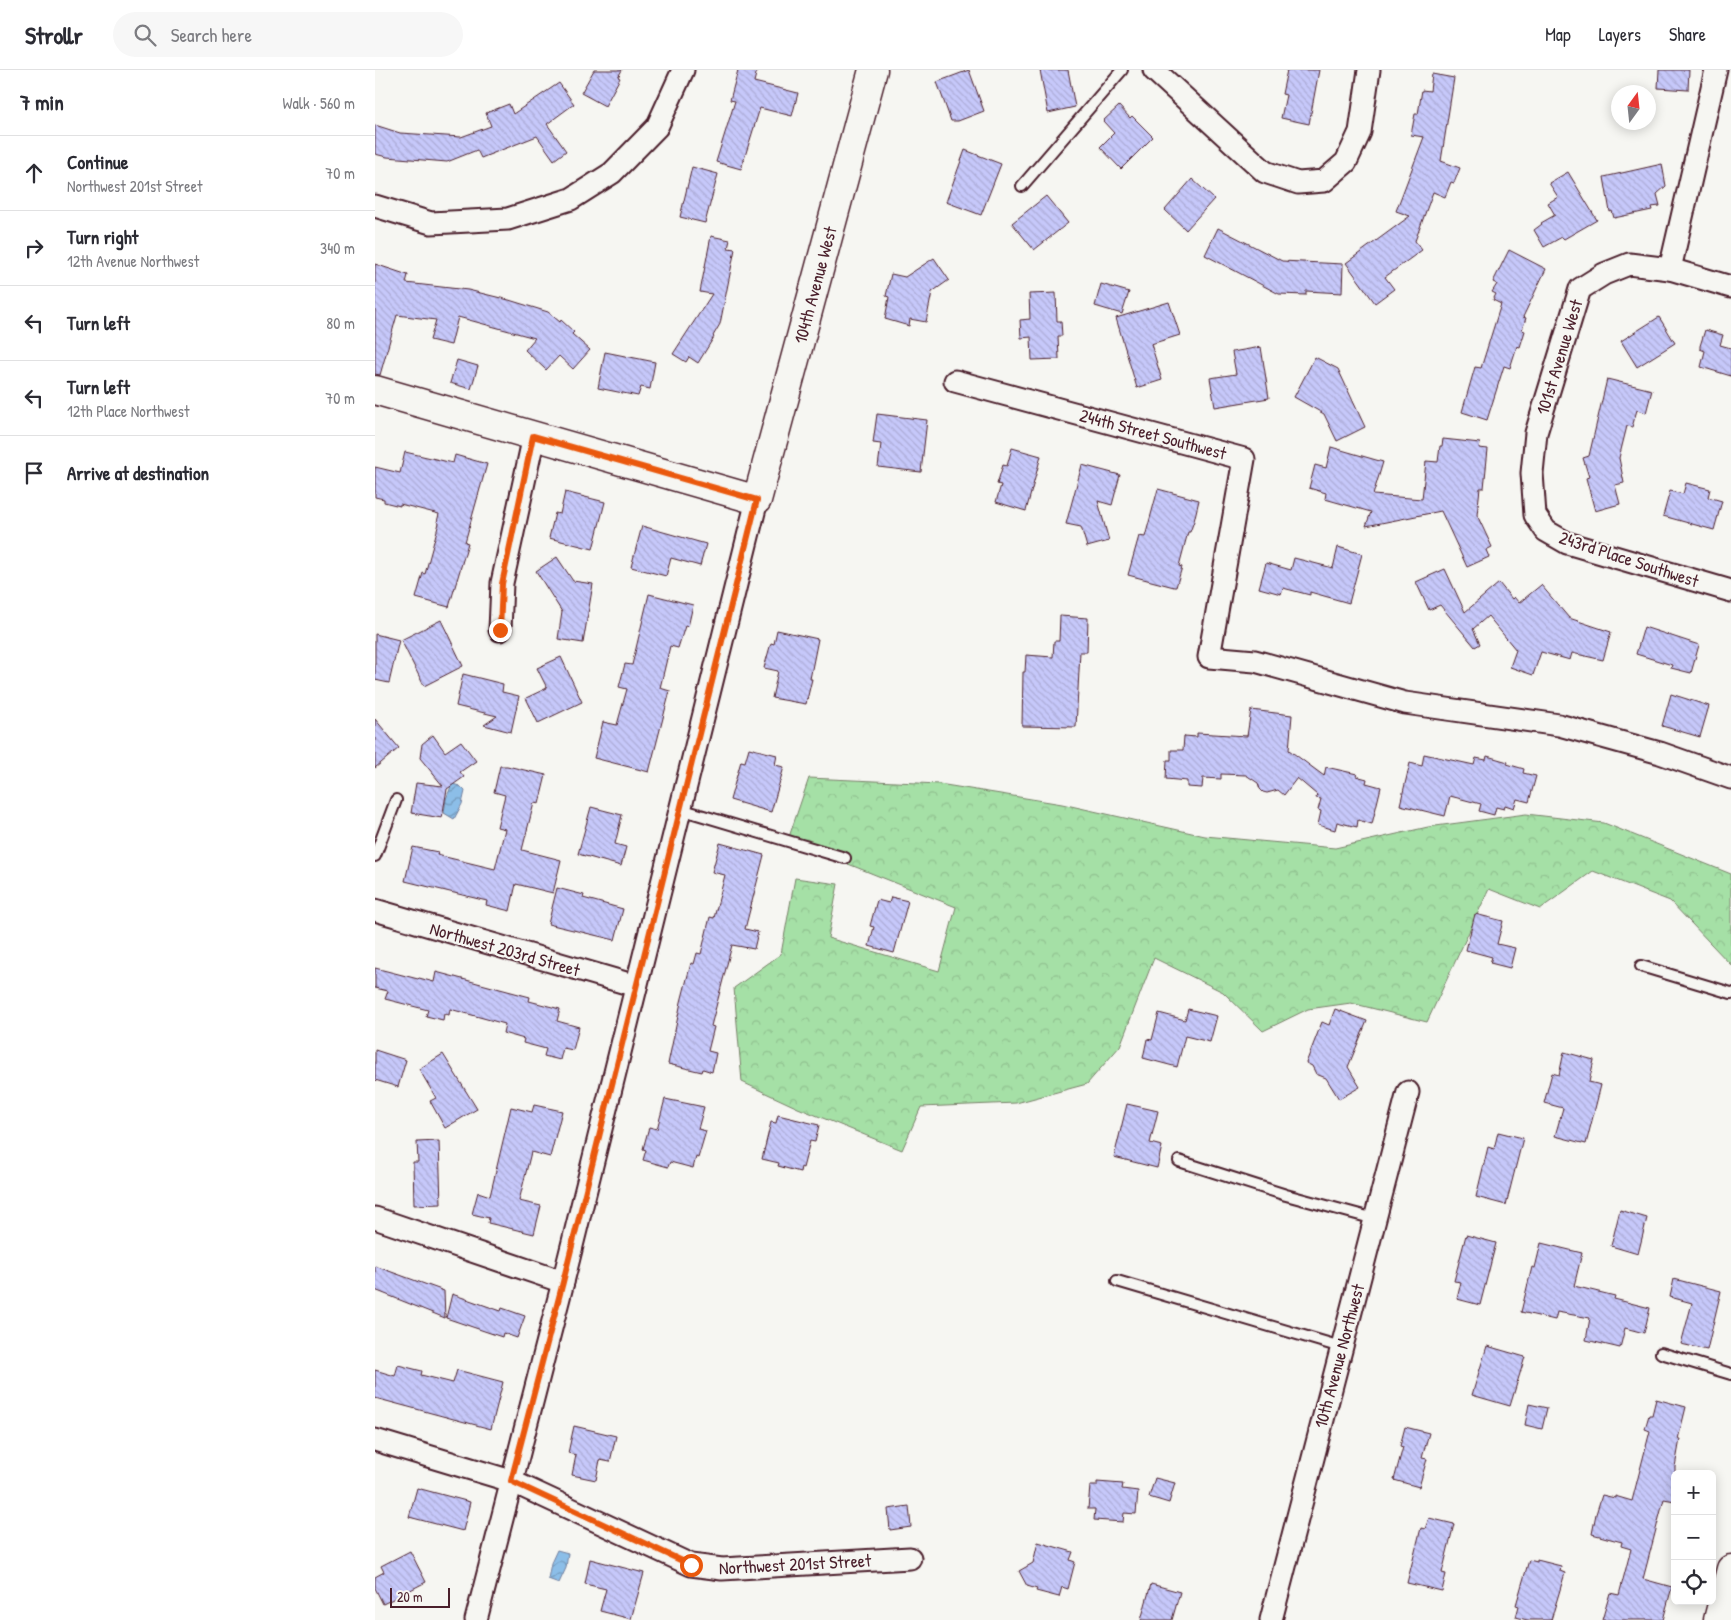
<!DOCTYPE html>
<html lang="en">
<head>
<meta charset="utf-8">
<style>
	body { margin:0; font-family:"Patrick Hand",sans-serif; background:#f7f7f7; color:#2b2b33 }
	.controls { position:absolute; right:15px; bottom:15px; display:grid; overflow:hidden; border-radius:8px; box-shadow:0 2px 12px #0003 }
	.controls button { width:45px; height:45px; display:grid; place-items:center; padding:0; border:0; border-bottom:1px solid #e1e1e2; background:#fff; color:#2b2b33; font:25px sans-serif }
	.compass { position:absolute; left:1236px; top:15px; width:45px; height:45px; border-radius:50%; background:#fff; box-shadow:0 2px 12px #0003; rotate:15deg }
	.scale { position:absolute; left:15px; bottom:12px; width:60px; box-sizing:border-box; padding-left:5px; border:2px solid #4a1f2b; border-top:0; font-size:14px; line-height:18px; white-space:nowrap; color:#4a1f2b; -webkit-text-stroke:4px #f6f6f2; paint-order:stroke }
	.stop { position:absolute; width:15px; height:15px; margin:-11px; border:4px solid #ea580c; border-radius:50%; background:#fff }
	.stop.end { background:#ea580c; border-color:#fff; box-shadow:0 1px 5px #0008 }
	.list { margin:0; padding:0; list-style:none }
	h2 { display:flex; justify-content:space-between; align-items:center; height:65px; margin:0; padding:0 20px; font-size:21px }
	h2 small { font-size:16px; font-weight:400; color:#7c7c81 }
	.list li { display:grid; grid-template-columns:32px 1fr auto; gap:15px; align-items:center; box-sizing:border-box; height:75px; padding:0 20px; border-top:1px solid #e1e1e2 }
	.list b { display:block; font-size:19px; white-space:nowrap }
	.list p { margin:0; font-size:16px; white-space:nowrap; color:#7c7c81 }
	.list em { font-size:16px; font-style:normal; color:#7c7c81 }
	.icon { flex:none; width:28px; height:28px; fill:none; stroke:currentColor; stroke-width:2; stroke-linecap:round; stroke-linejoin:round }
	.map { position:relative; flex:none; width:1356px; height:1550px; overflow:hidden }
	header { display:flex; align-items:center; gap:30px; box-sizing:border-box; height:70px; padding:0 25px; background:#fff; border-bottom:1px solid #e1e1e2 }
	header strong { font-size:24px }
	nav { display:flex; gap:28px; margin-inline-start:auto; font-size:18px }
	.search { width:350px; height:45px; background:#f7f7f7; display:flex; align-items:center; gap:12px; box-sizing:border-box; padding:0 18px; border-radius:28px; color:#7c7c81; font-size:19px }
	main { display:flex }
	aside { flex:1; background:#fff }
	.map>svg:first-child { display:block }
</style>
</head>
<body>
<header>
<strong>Strollr</strong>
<div class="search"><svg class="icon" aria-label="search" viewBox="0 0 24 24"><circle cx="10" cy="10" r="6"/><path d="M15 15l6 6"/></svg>Search here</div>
<nav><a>Map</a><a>Layers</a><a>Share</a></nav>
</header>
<main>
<aside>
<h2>7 min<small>Walk · 560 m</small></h2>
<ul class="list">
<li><svg class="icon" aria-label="ahead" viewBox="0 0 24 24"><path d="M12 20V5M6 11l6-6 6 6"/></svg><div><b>Continue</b><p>Northwest 201st Street</p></div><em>70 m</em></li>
<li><svg class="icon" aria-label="right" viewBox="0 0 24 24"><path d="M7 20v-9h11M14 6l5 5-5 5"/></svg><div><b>Turn right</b><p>12th Avenue Northwest</p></div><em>340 m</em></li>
<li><svg class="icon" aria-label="left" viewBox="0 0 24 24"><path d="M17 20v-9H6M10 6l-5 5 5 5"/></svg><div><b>Turn left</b></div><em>80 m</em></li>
<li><svg class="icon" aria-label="left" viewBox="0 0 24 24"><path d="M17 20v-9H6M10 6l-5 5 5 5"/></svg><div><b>Turn left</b><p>12th Place Northwest</p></div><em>70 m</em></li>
<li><svg class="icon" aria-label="arrive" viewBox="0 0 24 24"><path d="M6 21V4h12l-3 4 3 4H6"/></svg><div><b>Arrive at destination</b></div></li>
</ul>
</aside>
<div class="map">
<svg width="1356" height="1550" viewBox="0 0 1356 1550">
	<defs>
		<pattern id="forest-crowns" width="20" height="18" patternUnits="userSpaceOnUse" patternTransform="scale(1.25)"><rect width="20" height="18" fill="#a5e0a6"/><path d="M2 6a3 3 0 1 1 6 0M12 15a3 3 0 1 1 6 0" fill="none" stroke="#90c08f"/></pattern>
		<pattern id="water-waves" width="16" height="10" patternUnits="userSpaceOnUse" patternTransform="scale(1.25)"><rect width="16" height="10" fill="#8cbee8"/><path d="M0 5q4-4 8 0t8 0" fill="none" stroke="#749abc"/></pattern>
		<pattern id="building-back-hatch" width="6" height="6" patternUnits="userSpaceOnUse" patternTransform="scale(1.25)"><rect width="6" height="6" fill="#c6c8fa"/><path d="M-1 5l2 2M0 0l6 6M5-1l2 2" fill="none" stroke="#acabd6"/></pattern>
	</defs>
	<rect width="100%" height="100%" fill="#f6f6f2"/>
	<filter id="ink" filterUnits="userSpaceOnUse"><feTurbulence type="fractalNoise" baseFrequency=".02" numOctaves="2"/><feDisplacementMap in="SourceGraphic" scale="10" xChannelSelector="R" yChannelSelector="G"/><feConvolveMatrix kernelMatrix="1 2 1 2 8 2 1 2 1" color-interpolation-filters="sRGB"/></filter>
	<g filter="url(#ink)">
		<polygon fill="url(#forest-crowns)" stroke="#788068" points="434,708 564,714 687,734 830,766 960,778 1053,757 1151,744 1229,753 1356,804 1356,895 1295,831 1218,801 1165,839 1114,819 1052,952 976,933 933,939 888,961 848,922 779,888 745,976 712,1014 641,1033 546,1037 527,1080 423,1038 367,1012 359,918 406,884 420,808 463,814 453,868 564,901 581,837 413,770"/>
		<g fill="url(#water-waves)" stroke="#727e9c">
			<polygon points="77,714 85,716 90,721 87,734 79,749 69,743 71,729"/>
			<polygon points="182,1480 193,1483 191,1498 184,1513 173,1509 176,1493"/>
		</g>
		<g fill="url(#building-back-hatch)" stroke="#4a1f2b">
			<polygon points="219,0 247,0 243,7 245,8 230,36 206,23"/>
			<polygon points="363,0 382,0 379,12 423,23 417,46 385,38 366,99 341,92 360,31 355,30"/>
			<polygon points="594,0 609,41 583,51 576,51 562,12"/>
			<polygon points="665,0 693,0 700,37 673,43"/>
			<polygon points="912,0 944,0 934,54 906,48 911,25 907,24"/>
			<polygon points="1284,0 1314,0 1313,20 1283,18"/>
			<polygon points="1057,4 1079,8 1066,91 1085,98 1079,113 1076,112 1070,127 1058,122 1040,171 1047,180 1010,207 1019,219 1000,233 971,193 1035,146 1021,141 1049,67 1036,65 1040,44 1043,44 1047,20 1055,21"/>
			<polygon points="184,13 199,34 172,54 191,81 179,90 162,66 106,88 102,80 72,92 12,87 0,84 0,55 25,63 86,67 116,56 111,43 134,34 138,44"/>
			<polygon points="744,36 755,48 757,46 778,67 746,99 725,77 739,63 728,51"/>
			<polygon points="590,80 626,94 606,145 571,132"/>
			<polygon points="1287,94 1291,116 1282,124 1285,136 1276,137 1277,140 1239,148 1237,141 1235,142 1229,107"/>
			<polygon points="317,97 343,104 330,153 305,147"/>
			<polygon points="1193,102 1222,150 1189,169 1187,167 1169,177 1159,160 1167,154 1166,153 1180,145 1173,133 1183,127 1174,113"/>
			<polygon points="817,109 839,129 811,160 790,140"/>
			<polygon points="671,126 693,153 659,180 637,153"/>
			<polygon points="843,158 907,191 968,194 967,223 931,221 931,225 904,224 830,185"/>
			<polygon points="336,166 355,170 353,178 360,179 345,254 338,266 339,267 323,293 314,287 311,292 298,284 337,224 325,222"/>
			<polygon points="1134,180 1171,199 1148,247 1151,248 1147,260 1150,261 1145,277 1142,276 1135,298 1129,296 1112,350 1087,342 1100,297 1106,298 1126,234 1118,230 1121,224 1117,222 1122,214 1118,212"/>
			<polygon points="559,188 574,210 557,222 551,252 535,249 534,256 510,249 514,227 511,226 516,204 530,207"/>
			<polygon points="0,194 33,205 31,213 93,220 134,230 173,242 185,252 186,250 199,262 197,264 215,280 198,299 184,286 171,300 150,280 160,268 83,247 76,275 55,270 61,250 22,245 5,305 0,304"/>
			<polygon points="726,214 754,222 747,244 720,236"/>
			<polygon points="681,223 682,251 686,251 687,266 683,266 684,289 657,290 656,267 646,268 645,250 655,249 654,224"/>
			<polygon points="794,232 805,265 776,274 787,310 762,318 741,248"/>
			<polygon points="1284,247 1300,273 1262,297 1246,271"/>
			<polygon points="1330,260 1348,265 1345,275 1356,278 1356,306 1326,297 1330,281 1325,279 1325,276"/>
			<polygon points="886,277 894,328 840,337 835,308 861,304 857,282"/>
			<polygon points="230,282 280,292 275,319 266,317 263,326 223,318"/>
			<polygon points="940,287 963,299 990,357 962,371 949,344 919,327"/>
			<polygon points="82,290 103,296 96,319 75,313"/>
			<polygon points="1232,309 1277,320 1271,343 1262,340 1257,357 1252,356 1244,388 1249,413 1240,415 1245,434 1220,441 1211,408 1214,407 1208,388 1214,386"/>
			<polygon points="502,344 552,350 546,402 503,397 506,374 498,373"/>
			<polygon points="1068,369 1105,373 1104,378 1113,379 1109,418 1105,418 1102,445 1117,477 1111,480 1114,487 1092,497 1066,441 991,456 996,442 950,429 951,423 934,418 940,395 951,398 956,377 1008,392 998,425 1047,429 1051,391 1063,392 1065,376 1067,376"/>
			<polygon points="637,378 666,386 651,441 621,432 626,415 622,414 628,395 632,396"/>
			<polygon points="30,382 78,393 80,385 112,394 90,472 93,473 74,537 41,528 48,503 50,504 64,453 62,452 64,444 25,434 25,436 9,432 9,429 0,427 0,397 25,403"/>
			<polygon points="707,395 745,405 737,435 723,431 734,471 712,477 706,457 691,454"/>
			<polygon points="1311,413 1335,419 1333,427 1347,431 1339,460 1288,446 1295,421 1308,424"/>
			<polygon points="783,419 824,430 819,451 815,462 813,462 804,496 807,497 801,517 799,517 753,505 764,466 770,467"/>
			<polygon points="190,422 230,432 218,479 174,468 180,443 185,444"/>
			<polygon points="267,456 331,474 325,496 296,488 291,506 256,497"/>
			<polygon points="963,477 987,484 974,533 935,522 935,525 908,518 906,524 884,518 891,493 916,500 919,488 958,498"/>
			<polygon points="182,487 198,511 218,514 208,573 183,569 187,542 161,501"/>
			<polygon points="1070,499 1090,542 1124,513 1137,529 1139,527 1144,533 1166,515 1194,548 1236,562 1228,590 1197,583 1195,590 1166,582 1158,605 1135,597 1141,580 1113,546 1098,559 1105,574 1100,577 1065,535 1054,540 1041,512"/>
			<polygon points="274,524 318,535 313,557 310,556 303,578 295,576 285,618 295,621 274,702 219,688 228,652 242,655 252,619 244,617 250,594 257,595"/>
			<polygon points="685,546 713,548 712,582 705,582 701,657 647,656 648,602 650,602 651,585 678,587 679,571 684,571"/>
			<polygon points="66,550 88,596 49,616 26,570"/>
			<polygon points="1269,557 1324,575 1316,603 1296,598 1297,595 1261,584"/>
			<polygon points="402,560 443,569 435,609 437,609 431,634 397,628 403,601 389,598 396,573 399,574"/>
			<polygon points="0,564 24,570 14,613 0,610"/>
			<polygon points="186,587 207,632 163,653 151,628 172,618 162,598"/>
			<polygon points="88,604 128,614 127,622 144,626 136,662 109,655 122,646 81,636"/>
			<polygon points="1296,624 1334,636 1325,667 1287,656"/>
			<polygon points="876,640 917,645 914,680 949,706 951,697 982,704 981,706 992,709 991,713 1006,717 997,754 983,750 982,757 962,752 960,760 943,755 946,741 943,740 946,729 941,728 942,725 922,708 909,725 903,720 892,723 888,722 885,719 883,713 871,705 846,704 846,709 828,708 827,718 812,717 812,711 791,709 792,690 796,690 796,680 808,680 809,666 822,667 822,663 872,666"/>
			<polygon points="0,649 24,678 0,698"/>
			<polygon points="58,665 70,682 86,671 101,691 85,702 89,707 72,719 67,748 36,743 41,713 68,716 45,688 47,674"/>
			<polygon points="374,678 402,685 400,695 409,697 396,742 355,730 366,691 370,692"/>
			<polygon points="1049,684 1099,695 1101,688 1111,690 1112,686 1133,692 1132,694 1149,699 1148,703 1161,706 1154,732 1142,729 1139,738 1130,735 1129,739 1121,737 1119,745 1104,741 1106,734 1075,726 1070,746 1025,735 1035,693 1047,696"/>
			<polygon points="125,696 132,696 171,705 164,734 159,733 147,780 186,790 178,823 141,814 135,841 111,835 112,831 30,811 38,777 63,782 62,785 120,799 130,759 122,757 130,725 119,722"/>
			<polygon points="216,737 247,745 240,774 251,777 246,796 203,784"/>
			<polygon points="345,773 389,785 370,859 383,862 379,879 357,875 336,956 339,957 333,981 341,983 337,1002 328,999 327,1002 293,994 306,932 316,893 319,894 322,883 326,884 335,847 339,848 350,805 337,802"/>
			<polygon points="182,818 209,825 208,828 248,839 240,870 173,854"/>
			<polygon points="516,827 533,831 519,883 494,876 499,857 495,856 502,830 514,833"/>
			<polygon points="1100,844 1128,851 1122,874 1140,878 1135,898 1115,893 1117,887 1091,880"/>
			<polygon points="0,898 43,909 44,908 59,912 61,902 155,927 154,931 185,939 182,951 204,957 198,980 188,978 185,990 169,986 171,979 148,973 149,969 128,963 130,954 75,939 74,945 69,944 68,950 51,946 53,940 10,929 13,921 0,918"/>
			<polygon points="813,939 842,946 835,972 810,966 802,997 768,988 772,969 777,970 784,943 810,950"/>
			<polygon points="960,939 992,951 973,997 985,1017 964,1029 951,1008 941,1004 937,996 931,993 947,952 954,955"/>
			<polygon points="0,980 31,990 23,1017 0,1010"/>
			<polygon points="1189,982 1219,990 1214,1012 1226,1015 1211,1074 1180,1066 1188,1038 1169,1033 1177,1003 1184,1005"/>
			<polygon points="68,984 102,1039 70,1058 55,1031 61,1028 44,999"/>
			<polygon points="290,1029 329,1037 323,1059 331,1061 323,1088 321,1087 318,1098 295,1092 293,1097 268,1090 271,1080 268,1079 274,1057 282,1059"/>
			<polygon points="752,1034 783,1041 775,1073 787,1076 782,1098 739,1087"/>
			<polygon points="159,1035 187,1041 175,1087 156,1082 144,1131 166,1136 159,1164 113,1153 114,1148 97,1144 103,1122 115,1126 136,1037 157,1042"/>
			<polygon points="403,1045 444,1055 440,1072 435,1071 428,1098 426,1097 425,1102 403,1096 404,1093 387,1089 396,1052 401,1053"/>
			<polygon points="1123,1062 1148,1068 1131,1135 1101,1127 1113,1077 1119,1079"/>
			<polygon points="64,1071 66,1134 39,1135 38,1092 43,1092 42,1072"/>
			<polygon points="1245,1140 1272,1148 1263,1184 1236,1176"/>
			<polygon points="1091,1165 1121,1173 1105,1235 1082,1229 1086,1212 1079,1211"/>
			<polygon points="1166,1173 1207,1183 1199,1216 1240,1226 1239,1229 1275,1238 1269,1263 1250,1258 1245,1278 1211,1270 1215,1248 1182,1242 1180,1250 1146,1242 1157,1197 1160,1198"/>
			<polygon points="0,1196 69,1221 70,1248 0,1220"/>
			<polygon points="1299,1209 1346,1221 1332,1280 1306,1274 1317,1233 1295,1227"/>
			<polygon points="77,1224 126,1241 127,1238 150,1246 142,1268 128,1263 127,1267 71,1248"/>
			<polygon points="1112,1276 1150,1287 1135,1336 1097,1325"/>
			<polygon points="23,1295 47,1301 46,1305 78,1313 82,1300 128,1312 116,1359 0,1328 0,1300 20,1306"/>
			<polygon points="1281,1329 1311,1337 1303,1369 1305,1369 1300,1397 1300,1431 1289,1429 1268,1509 1297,1517 1288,1550 1227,1550 1235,1523 1244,1525 1256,1479 1246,1476 1247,1472 1217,1464 1221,1444 1227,1425 1240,1428 1240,1426 1257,1431 1275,1361 1270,1359 1274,1345 1277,1345"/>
			<polygon points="1154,1334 1172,1338 1167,1359 1150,1355"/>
			<polygon points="199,1356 241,1366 235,1392 225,1390 221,1410 197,1405 201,1385 193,1383"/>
			<polygon points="1030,1357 1054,1363 1047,1388 1052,1389 1044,1417 1019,1410 1028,1377 1025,1376"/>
			<polygon points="780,1408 800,1413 794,1433 774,1427"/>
			<polygon points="722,1412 748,1414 747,1419 763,1421 761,1444 749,1443 748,1452 719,1450 720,1439 713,1439 715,1416 722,1416"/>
			<polygon points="42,1418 95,1432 88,1461 34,1447"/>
			<polygon points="534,1436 536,1457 515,1460 513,1439"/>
			<polygon points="1054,1448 1079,1454 1067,1503 1071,1504 1067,1521 1032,1513 1046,1458 1050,1459"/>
			<polygon points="663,1472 698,1482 695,1490 700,1492 693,1519 687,1517 684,1527 661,1521 662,1519 652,1516 644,1501 658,1493"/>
			<polygon points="35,1481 51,1512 8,1534 0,1518 0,1507 9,1502 6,1496"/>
			<polygon points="215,1489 269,1503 256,1549 225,1541 231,1519 210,1514"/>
			<polygon points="1154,1490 1162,1492 1162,1490 1186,1496 1185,1501 1190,1503 1176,1550 1152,1550 1141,1547 1144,1536 1141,1535"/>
			<polygon points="776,1514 805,1522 797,1550 766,1550"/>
		</g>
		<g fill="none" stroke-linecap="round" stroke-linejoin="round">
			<g stroke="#4a1f2b" stroke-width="14">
				<g id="lane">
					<polyline points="647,116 747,0"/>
					<polyline points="305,739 470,788"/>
					<polyline points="0,786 21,730"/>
					<polyline points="1266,896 1356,923"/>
					<polyline points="804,1091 911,1125 1000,1149"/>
					<polyline points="742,1211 966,1277"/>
					<polyline points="1286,1283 1356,1304"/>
				</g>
			</g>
			<g stroke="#4a1f2b" stroke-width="25">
				<g id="street">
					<polyline points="779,0 890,102 923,113 949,111 971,92 985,62 994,0"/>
					<polyline points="0,136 56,153 133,149 196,129 237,103 282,57 308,0"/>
					<polyline points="1295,199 1341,0"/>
					<polyline points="1356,217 1295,199 1254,194 1229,204 1205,219 1161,363 1157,403 1160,445 1171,461 1192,473 1356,521"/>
					<polyline points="580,311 869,389 834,587 880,591 1030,633 1184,655 1285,683 1356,708"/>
					<polyline points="125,560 127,513 159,366"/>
					<polyline points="0,840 261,916"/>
					<polyline points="0,1148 188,1212"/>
					<polyline points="0,1370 136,1411 316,1495 347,1499 535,1488"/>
					<polyline points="101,1550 188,1212 382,430"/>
					<polyline points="896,1550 1033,1022"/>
				</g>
			</g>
			<g stroke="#4a1f2b" stroke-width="31">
				<g id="secondary">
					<polyline points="0,320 382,430 498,0"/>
					<polyline points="1343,1550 1356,1499"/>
				</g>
			</g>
			<use href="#lane" stroke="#f6f6f2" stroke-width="10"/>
			<use href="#street" stroke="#f6f6f2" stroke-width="21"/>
			<use href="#secondary" stroke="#f6f6f2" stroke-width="28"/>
		</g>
	</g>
	<g fill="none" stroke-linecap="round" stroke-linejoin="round" filter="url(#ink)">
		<polyline stroke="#ea580c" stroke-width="6" points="125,560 127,514 158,366 382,430 188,1212 136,1411 316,1495"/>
	</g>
	<g text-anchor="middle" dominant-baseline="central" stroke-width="4.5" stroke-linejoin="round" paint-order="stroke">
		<g font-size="18" fill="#4a1f2b" stroke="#f6f6f2">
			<text transform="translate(440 215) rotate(-75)">104th Avenue West</text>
			<text transform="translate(1184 287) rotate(-73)">101st Avenue West</text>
			<text transform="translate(778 364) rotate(15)">244th Street Southwest</text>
			<text transform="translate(1254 489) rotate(18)">243rd Place Southwest</text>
			<text transform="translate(130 879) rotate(16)">Northwest 203rd Street</text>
			<text transform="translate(964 1286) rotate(-75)">10th Avenue Northwest</text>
			<text transform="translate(420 1494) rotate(-3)">Northwest 201st Street</text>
		</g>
	</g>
</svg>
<div class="controls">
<button>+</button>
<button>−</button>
<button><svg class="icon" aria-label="locate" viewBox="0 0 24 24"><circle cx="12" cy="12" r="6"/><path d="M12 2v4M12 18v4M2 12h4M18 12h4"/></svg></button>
</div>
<svg class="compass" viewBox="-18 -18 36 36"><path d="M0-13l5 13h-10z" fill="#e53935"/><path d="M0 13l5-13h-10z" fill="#7c7c81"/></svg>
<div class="scale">20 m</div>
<div class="stop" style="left:316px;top:1495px"></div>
<div class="stop end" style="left:125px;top:560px"></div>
</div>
</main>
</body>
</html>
